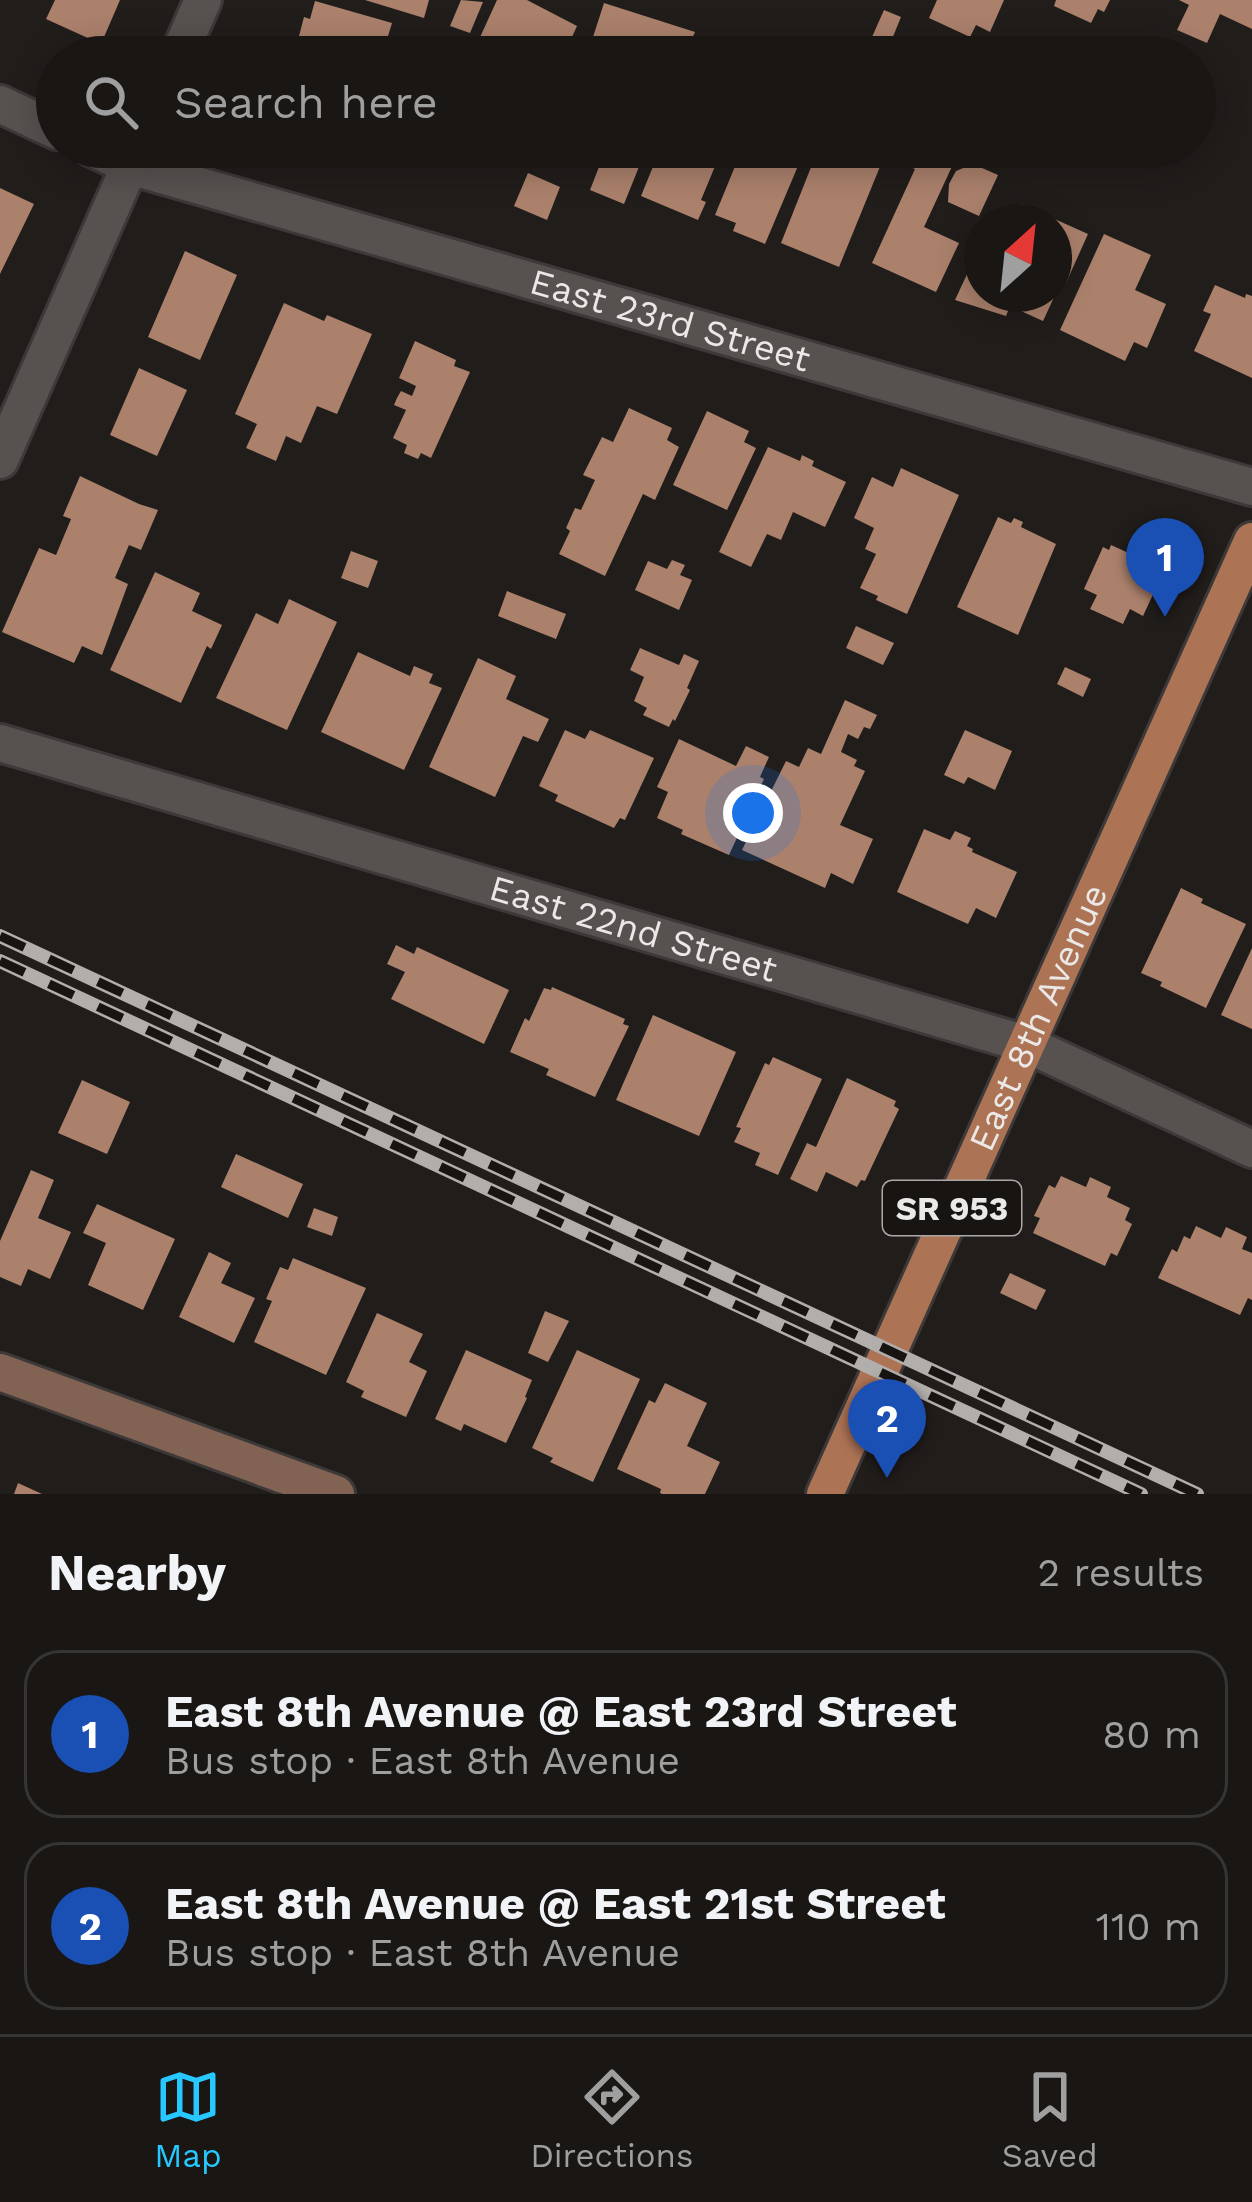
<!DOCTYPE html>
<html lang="en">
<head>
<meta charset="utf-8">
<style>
	body { margin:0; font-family:"Work Sans",sans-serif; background:#262322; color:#f1f3f6 }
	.compass { position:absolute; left:964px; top:204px; width:108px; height:108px; border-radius:50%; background:#191614; box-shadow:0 6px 30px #0003; rotate:27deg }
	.you { position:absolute; left:753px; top:813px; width:42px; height:42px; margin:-30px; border:9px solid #fff; border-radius:50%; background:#1a73e8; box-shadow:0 0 0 18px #1a73e833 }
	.badge { display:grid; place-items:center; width:78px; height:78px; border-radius:50%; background:#27c8ff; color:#fff; font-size:39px; font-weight:700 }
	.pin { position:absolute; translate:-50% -99px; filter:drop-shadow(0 3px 6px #0008) }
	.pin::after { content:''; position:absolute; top:63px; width:42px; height:36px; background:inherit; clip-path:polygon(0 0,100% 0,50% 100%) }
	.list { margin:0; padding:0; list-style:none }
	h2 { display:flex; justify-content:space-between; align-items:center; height:156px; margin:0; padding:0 48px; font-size:51px }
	h2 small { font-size:39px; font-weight:400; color:#9f9fa0 }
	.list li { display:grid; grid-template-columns:78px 1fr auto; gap:36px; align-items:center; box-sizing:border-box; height:168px; margin:0 24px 24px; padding:0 24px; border:3px solid #373534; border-radius:36px }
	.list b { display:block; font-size:45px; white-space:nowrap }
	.list p { margin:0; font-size:39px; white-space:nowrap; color:#9f9fa0 }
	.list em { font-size:39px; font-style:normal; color:#9f9fa0 }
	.icon { flex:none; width:66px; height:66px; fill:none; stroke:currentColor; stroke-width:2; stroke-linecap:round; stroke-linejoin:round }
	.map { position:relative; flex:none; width:1252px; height:1494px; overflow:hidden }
	.search { position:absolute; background:#191614; box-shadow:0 6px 30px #0003; left:36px; right:36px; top:36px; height:132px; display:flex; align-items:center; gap:30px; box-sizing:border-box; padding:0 42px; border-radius:66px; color:#9f9fa0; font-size:45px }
	.sheet { height:540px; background:#191614 }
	nav { display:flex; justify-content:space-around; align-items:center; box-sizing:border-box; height:168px; border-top:3px solid #373534; background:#191614; font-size:33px; color:#9f9fa0 }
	nav a { display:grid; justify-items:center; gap:6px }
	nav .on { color:#27c8ff }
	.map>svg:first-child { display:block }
</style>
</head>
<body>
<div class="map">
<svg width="1252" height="1494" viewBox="0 0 1252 1494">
	<rect width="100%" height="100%" fill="#211d1b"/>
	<g fill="#ab816c">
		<polygon points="55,0 120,0 101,44 46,19"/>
		<polygon points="365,0 429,0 424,18"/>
		<polygon points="461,0 483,2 470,33 450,26"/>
		<polygon points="497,0 527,0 577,26 563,57 471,57"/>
		<polygon points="937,0 1004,0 990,32 976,25 970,37 929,18"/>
		<polygon points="1056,0 1110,0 1104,12 1098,9 1091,23 1054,6"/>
		<polygon points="1179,0 1252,0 1252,29 1220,14 1207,43 1177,30 1189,5"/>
		<polygon points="315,1 392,23 385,46 397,49 394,57 313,57 299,54 304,37 299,36 304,17 310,19"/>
		<polygon points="604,3 695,32 684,57 657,57 593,37"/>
		<polygon points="884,10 901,17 890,44 872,37"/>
		<polygon points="551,147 647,147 624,204 590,190 599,167"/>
		<polygon points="661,147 723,147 701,200 706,202 698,220 641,196"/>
		<polygon points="743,147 806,147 765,244 733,231 736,223 715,215"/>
		<polygon points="819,147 888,147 839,267 781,243"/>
		<polygon points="904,147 961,147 924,227 959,243 936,292 872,263 915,169 898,162"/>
		<polygon points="973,164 998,175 979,216 948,202 949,184 956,171"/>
		<polygon points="528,173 560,187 547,220 514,206"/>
		<polygon points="0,188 34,204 0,274"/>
		<polygon points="1021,204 1088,234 1066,283 1062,280 1043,321 1010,306 1006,316 955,300 982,242 982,294 1054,294 1054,222 1013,222"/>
		<polygon points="1104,234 1151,255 1135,290 1166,304 1147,348 1134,342 1125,361 1060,330"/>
		<polygon points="185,251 237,275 200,360 148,337"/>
		<polygon points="1215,285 1245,298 1246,294 1252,296 1252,378 1194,351 1211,314 1203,311"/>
		<polygon points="284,303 324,321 327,315 372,334 337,414 317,406 301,443 286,436 276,461 246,448 257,424 235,414"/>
		<polygon points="415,341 456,360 454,366 470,372 431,458 421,453 418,459 404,453 407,445 393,438 406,410 394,405 397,398 401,391 412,396 416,386 399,378"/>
		<polygon points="139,368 187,390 157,456 110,435"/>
		<polygon points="629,408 672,428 667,440 679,447 655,500 643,494 605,576 559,554 570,531 566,528 575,508 581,510 595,480 583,475 602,437 613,442"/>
		<polygon points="707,411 749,431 744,442 756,448 727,510 673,485"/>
		<polygon points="768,447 800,461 802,455 814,461 812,466 846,482 825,527 793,512 781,540 767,534 751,567 719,552"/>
		<polygon points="901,468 959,495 907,614 876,600 878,596 860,588 876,554 865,549 874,528 854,518 872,477 893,487"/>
		<polygon points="80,476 139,504 158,510 141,550 129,545 115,578 128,584 102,655 82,646 74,663 2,632 39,548 56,555 71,519 63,516"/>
		<polygon points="998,517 1011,523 1014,518 1023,522 1021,527 1056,544 1018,635 957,607"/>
		<polygon points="1111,545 1133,555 1131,559 1163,573 1143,616 1130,609 1123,624 1090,609 1097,595 1084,589 1103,547 1109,550"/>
		<polygon points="351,551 378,561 368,588 341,578"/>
		<polygon points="672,560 685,565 680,575 692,580 679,610 635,590 648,561 667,569"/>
		<polygon points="155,572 200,593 192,611 222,625 211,649 207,646 181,703 110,670"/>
		<polygon points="507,591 566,614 556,639 498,616"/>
		<polygon points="289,599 337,622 287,730 216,698 256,613 278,624"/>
		<polygon points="856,626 894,643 883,665 846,648"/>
		<polygon points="640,648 679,665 684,654 699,661 687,688 690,690 675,721 673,719 669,727 643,715 647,708 634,701 644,677 630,670"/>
		<polygon points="358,652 410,676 414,666 433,674 429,683 442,688 404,770 321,732"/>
		<polygon points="478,658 516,676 506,699 549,719 538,742 523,736 495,797 429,767"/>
		<polygon points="1065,667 1091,679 1083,697 1057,684"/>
		<polygon points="845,700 877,715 870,729 864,727 858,739 848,734 841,752 857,760 854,766 865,771 840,825 873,839 853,884 831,873 825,888 742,850 786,761 799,767 808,748 821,754"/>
		<polygon points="565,730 585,739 590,730 654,758 625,820 620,818 614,828 555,801 558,795 539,786"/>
		<polygon points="965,730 1012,751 995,790 968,777 964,784 944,775"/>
		<polygon points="679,739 736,766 746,746 769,757 760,777 764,779 729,855 681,834 683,830 657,818 668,792 657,787"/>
		<polygon points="924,829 950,840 955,831 971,838 967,846 973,849 972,852 1017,872 996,918 976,908 968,924 897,892"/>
		<polygon points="1181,888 1203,899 1201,903 1246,924 1206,1008 1160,986 1162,982 1141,973"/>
		<polygon points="396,945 414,954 417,947 509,990 484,1044 391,999 405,972 387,964"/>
		<polygon points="1252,948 1252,1029 1221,1015"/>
		<polygon points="552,987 625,1019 623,1024 629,1026 595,1097 546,1075 549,1069 510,1052 525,1018 529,1021 544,988 551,990"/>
		<polygon points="653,1015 736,1052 699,1136 616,1100"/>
		<polygon points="773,1057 822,1079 778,1175 755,1165 760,1153 734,1142 741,1128 736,1127 765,1063 769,1065"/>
		<polygon points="847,1078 896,1101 894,1106 899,1109 865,1181 861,1180 857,1187 826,1172 817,1192 790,1179 807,1143 816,1147"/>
		<polygon points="82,1080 130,1102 107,1154 58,1133"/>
		<polygon points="236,1154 303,1184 288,1218 221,1187"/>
		<polygon points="31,1170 54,1180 38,1218 71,1232 50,1279 28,1269 21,1286 0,1277 0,1241"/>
		<polygon points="1061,1176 1086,1187 1090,1177 1111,1187 1107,1197 1130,1208 1125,1220 1132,1224 1117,1256 1111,1253 1105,1266 1033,1233 1040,1218 1034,1216 1049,1185 1055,1188"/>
		<polygon points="97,1204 175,1239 143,1310 88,1285 106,1243 83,1233"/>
		<polygon points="314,1208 338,1217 332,1236 307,1227"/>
		<polygon points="1196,1226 1221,1238 1226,1227 1247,1237 1242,1249 1252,1253 1252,1300 1248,1298 1240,1315 1158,1278 1172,1249 1177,1252 1184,1236 1190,1239"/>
		<polygon points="209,1252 231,1263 221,1283 255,1298 234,1343 179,1317"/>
		<polygon points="293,1258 366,1288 326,1375 254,1342 272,1301 266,1299 280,1267 288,1270"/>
		<polygon points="1010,1273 1046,1290 1036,1310 1000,1293"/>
		<polygon points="545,1311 569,1321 548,1362 528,1353"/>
		<polygon points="377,1313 423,1334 409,1362 427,1371 406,1417 361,1397 364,1391 346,1382"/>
		<polygon points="466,1350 532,1380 525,1397 527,1398 506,1443 464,1424 461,1431 435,1419"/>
		<polygon points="577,1350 640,1379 593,1482 550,1462 553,1458 532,1448"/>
		<polygon points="665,1383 707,1403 687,1446 720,1462 705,1494 662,1494 660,1493 661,1489 617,1469 649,1400 655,1403"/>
		<polygon points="18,1483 42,1494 14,1494"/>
	</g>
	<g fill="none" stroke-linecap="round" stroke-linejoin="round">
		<g stroke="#3c3938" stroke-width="42">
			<g id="street">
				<polyline points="178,57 203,0"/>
				<polyline points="0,104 57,131"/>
				<path id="s1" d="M90,147L130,166L1252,487"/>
				<polyline points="0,460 138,147"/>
				<path id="s2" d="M0,743L1026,1044L1252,1149"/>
			</g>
		</g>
		<g stroke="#3c3938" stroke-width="42">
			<polyline id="secondary" points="0,1372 336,1494"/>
		</g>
		<g stroke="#3c3938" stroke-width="42">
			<g id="primary">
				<path id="s3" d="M825,1494L1252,541"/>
			</g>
		</g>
		<use href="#street" stroke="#575250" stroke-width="36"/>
		<use href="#secondary" stroke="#826252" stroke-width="36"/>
		<use href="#primary" stroke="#ad7355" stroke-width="36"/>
		<g stroke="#b1aeac" stroke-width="14">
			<g id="rail">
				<polyline points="0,936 1197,1494"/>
				<polyline points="0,961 1141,1494"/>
			</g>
		</g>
		<use href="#rail" stroke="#171412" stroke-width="9" stroke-dasharray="27" stroke-linecap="butt"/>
	</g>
	<g text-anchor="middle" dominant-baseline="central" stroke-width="12" stroke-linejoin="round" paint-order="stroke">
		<rect fill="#171412" stroke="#aba9a7" stroke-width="3" x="883" y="1181" width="138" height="54" rx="9"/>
		<g font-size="33" font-weight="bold" fill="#ebe9e7">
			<text x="952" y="1208">SR 953</text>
		</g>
		<g font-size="36" fill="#ebe9e7" stroke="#171412">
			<text stroke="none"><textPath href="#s1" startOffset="606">East 23rd Street</textPath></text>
			<text stroke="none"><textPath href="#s2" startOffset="660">East 22nd Street</textPath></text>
			<text stroke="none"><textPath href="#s3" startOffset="522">East 8th Avenue</textPath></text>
		</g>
	</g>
</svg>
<svg class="compass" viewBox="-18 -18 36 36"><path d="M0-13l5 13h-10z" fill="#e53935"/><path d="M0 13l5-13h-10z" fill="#9f9fa0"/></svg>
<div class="you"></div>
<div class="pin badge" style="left:1165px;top:617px;background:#1a4fb4">1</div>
<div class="pin badge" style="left:887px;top:1478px;background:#1a4fb4">2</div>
<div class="search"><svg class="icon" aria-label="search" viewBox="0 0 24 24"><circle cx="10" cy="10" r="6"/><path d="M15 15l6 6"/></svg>Search here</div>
</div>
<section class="sheet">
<h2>Nearby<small>2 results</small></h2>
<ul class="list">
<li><span class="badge" style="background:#1a4fb4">1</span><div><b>East 8th Avenue @ East 23rd Street</b><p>Bus stop · East 8th Avenue</p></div><em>80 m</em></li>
<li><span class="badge" style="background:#1a4fb4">2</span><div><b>East 8th Avenue @ East 21st Street</b><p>Bus stop · East 8th Avenue</p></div><em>110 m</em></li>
</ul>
</section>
<nav>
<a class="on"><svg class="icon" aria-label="map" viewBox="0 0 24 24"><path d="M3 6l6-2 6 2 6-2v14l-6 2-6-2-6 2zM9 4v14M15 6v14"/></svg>Map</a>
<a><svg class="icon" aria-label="directions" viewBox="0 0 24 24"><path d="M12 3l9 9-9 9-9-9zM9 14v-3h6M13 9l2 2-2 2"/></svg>Directions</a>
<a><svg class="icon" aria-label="saved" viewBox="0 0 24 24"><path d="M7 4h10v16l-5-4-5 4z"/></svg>Saved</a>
</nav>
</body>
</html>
